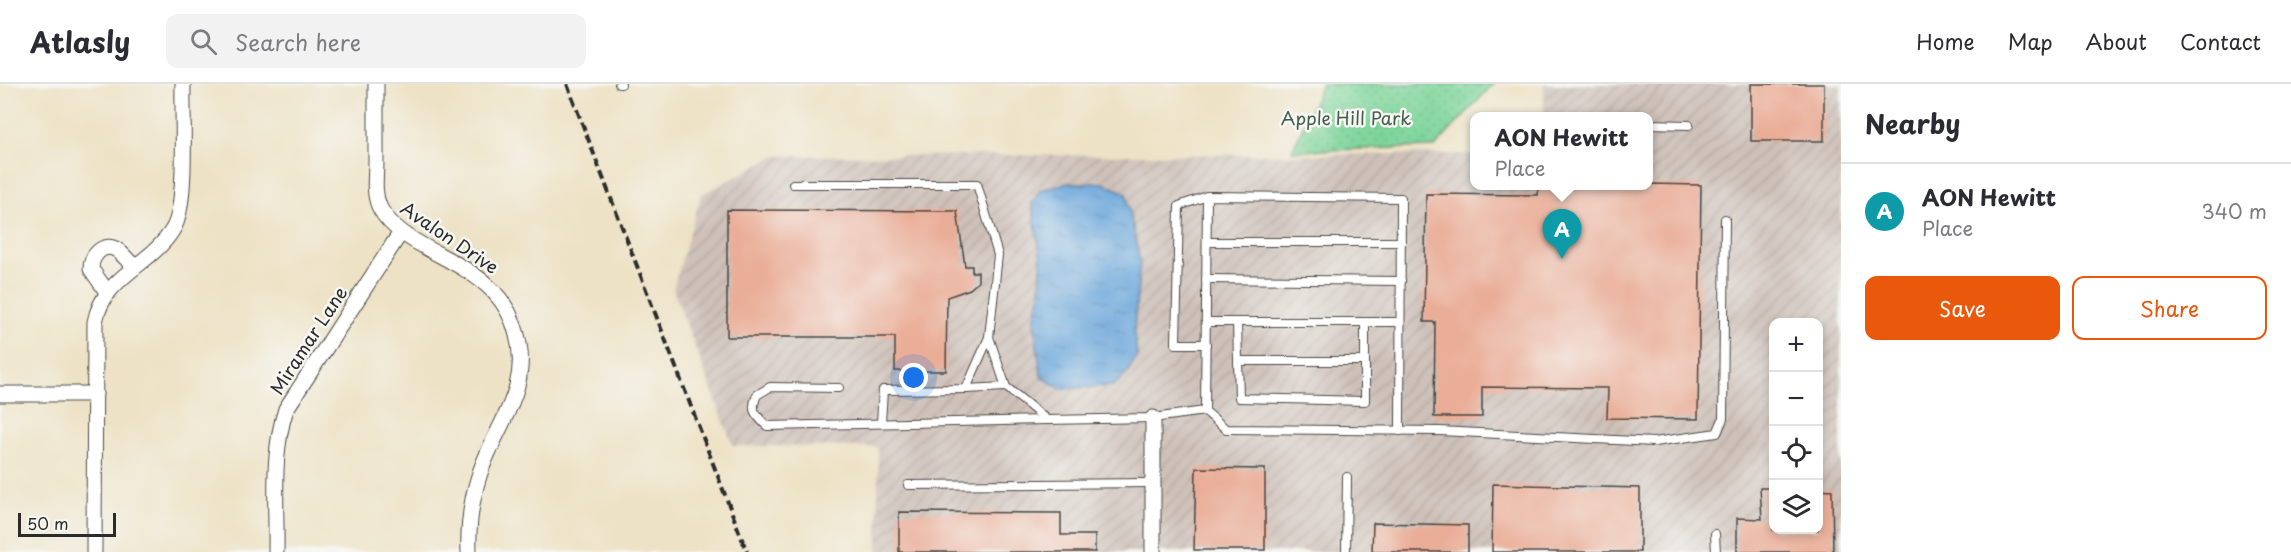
<!DOCTYPE html>
<html lang="en">
<head>
<meta charset="utf-8">
<style>
	body { margin:0; font-family:"Playpen Sans",sans-serif; background:#f2f2f3; color:#2b2b33 }
	.controls { position:absolute; right:18px; bottom:18px; display:grid; overflow:hidden; border-radius:12px; box-shadow:0 3px 9px #0003 }
	.controls button { width:54px; height:54px; display:grid; place-items:center; padding:0; border:0; border-bottom:2px solid #e1e1e2; background:#fff; color:#2b2b33; font:30px sans-serif }
	.scale { position:absolute; left:18px; bottom:15px; width:98px; box-sizing:border-box; padding-left:6px; border:3px solid #2b2b2b; border-top:0; font-size:16px; line-height:21px; white-space:nowrap; color:#2b2b2b; -webkit-text-stroke:4px #f6f6f2; paint-order:stroke }
	.you { position:absolute; left:914px; top:294px; width:21px; height:21px; margin:-15px; border:4px solid #fff; border-radius:50%; background:#1a73e8; box-shadow:0 0 0 9px #1a73e833 }
	.badge { display:grid; place-items:center; width:39px; height:39px; border-radius:50%; background:#ea580c; color:#fff; font-size:20px; font-weight:700 }
	.pin { position:absolute; translate:-50% -50px; filter:drop-shadow(0 2px 3px #0008) }
	.pin::after { content:''; position:absolute; top:32px; width:21px; height:18px; background:inherit; clip-path:polygon(0 0,100% 0,50% 100%) }
	.popup { position:absolute; left:1470px; top:28px; width:183px; height:78px; box-sizing:border-box; display:grid; place-content:center; border-radius:12px; background:#fff; filter:drop-shadow(0 2px 4px #0005); font-size:20px; white-space:nowrap; color:#7c7c81 }
	.popup b { font-size:22px; color:#2b2b33 }
	.popup::after { content:''; position:absolute; left:50%; top:100%; margin-left:-12px; border:12px solid transparent; border-top-color:#fff }
	.list { margin:0; padding:0; list-style:none }
	h2 { display:flex; justify-content:space-between; align-items:center; height:78px; margin:0; padding:0 24px; font-size:26px }
	h2 small { font-size:20px; font-weight:400; color:#7c7c81 }
	.list li { display:grid; grid-template-columns:39px 1fr auto; gap:18px; align-items:center; box-sizing:border-box; height:96px; padding:0 24px; border-top:2px solid #e1e1e2 }
	.list b { display:block; font-size:22px; white-space:nowrap }
	.list p { margin:0; font-size:20px; white-space:nowrap; color:#7c7c81 }
	.list em { font-size:20px; font-style:normal; color:#7c7c81 }
	.actions { display:flex; gap:12px; padding:18px 24px }
	.actions a { flex:1; padding:14px 0; border:2px solid #ea580c; border-radius:12px; text-align:center; font-size:21px; color:#ea580c }
	.actions .main { background:#ea580c; color:#fff }
	.icon { flex:none; width:33px; height:33px; fill:none; stroke:currentColor; stroke-width:2; stroke-linecap:round; stroke-linejoin:round }
	.map { position:relative; flex:none; width:1841px; height:468px; overflow:hidden }
	header { display:flex; align-items:center; gap:36px; box-sizing:border-box; height:84px; padding:0 30px; background:#fff; border-bottom:2px solid #e1e1e2 }
	header strong { font-size:28px }
	nav { display:flex; gap:33px; margin-inline-start:auto; font-size:21px }
	.search { width:420px; height:54px; background:#f2f2f3; display:flex; align-items:center; gap:15px; box-sizing:border-box; padding:0 21px; border-radius:12px; color:#7c7c81; font-size:22px }
	main { display:flex }
	aside { flex:1; background:#fff }
	.map>svg:first-child { display:block }
</style>
</head>
<body>
<header>
<strong>Atlasly</strong>
<div class="search"><svg class="icon" aria-label="search" viewBox="0 0 24 24"><circle cx="10" cy="10" r="6"/><path d="M15 15l6 6"/></svg>Search here</div>
<nav><a>Home</a><a>Map</a><a>About</a><a>Contact</a></nav>
</header>
<main>
<div class="map">
<svg width="1841" height="468" viewBox="0 0 1841 468">
	<defs>
		<pattern id="industrial-furrows" width="10" height="10" patternUnits="userSpaceOnUse" patternTransform="scale(1.5)"><rect width="10" height="10" fill="#cec1b9"/><path d="M-1 1l2-2M0 10L10 0M9 11l2-2" fill="none" stroke="#b1a69f"/></pattern>
		<pattern id="park-dots" width="8" height="8" patternUnits="userSpaceOnUse" patternTransform="scale(1.5)"><rect width="8" height="8" fill="#7dd59a"/><path d="M2 2h.1M6 6h.1" fill="none" stroke="#6cb785" stroke-width="1.8" stroke-linecap="round"/></pattern>
		<pattern id="water-ripples" width="26" height="14" patternUnits="userSpaceOnUse" patternTransform="scale(1.5)"><rect width="26" height="14" fill="#69a6db"/><path d="M2 4q2-2 4 0t4 0M15 11q2-2 4 0t4 0" fill="none" stroke="#5787b2"/></pattern>
	</defs>
	<rect width="100%" height="100%" fill="#f6f6f2"/>
	<filter id="ink" filterUnits="userSpaceOnUse"><feTurbulence type="fractalNoise" baseFrequency=".0167" numOctaves="2"/><feDisplacementMap in="SourceGraphic" scale="12" xChannelSelector="R" yChannelSelector="G"/><feConvolveMatrix kernelMatrix="1 2 1 2 8 2 1 2 1" color-interpolation-filters="sRGB"/></filter>
	<filter id="wash" filterUnits="userSpaceOnUse"><feTurbulence type="fractalNoise" baseFrequency=".008" numOctaves="4" result="noise"/><feDisplacementMap in="SourceGraphic" scale="24" xChannelSelector="R" yChannelSelector="G"/><feGaussianBlur stdDeviation="1.35" result="paint"/><feColorMatrix in="noise" values="0 0 0 0 0 0 0 0 0 0 0 0 0 0 0 0 0 1.4 0 .05"/><feComposite in="paint" operator="in"/></filter>
	<g filter="url(#wash)">
		<rect width="100%" height="100%" fill="#ede2c5"/>
		<path fill="url(#industrial-furrows)" fill-rule="evenodd" d="M1544,0H1841V468H878V363L733,362L673,205L701,111L775,72L1475,70V102H1649V33L1544,32ZM1774,238H1818V446H1774Z"/>
		<polygon fill="url(#park-dots)" stroke="#548062" stroke-width="1.5" points="1322,0 1493,0 1435,63 1292,67"/>
		<polygon fill="url(#water-ripples)" stroke="#4a6883" stroke-width="1.5" points="1067,99 1103,99 1126,109 1140,178 1134,246 1137,272 1125,292 1113,302 1061,305 1041,292 1034,236 1040,212 1041,176 1032,120 1040,106"/>
		<g id="blocks">
			<g fill="#eaae98">
				<rect x="1751" y="0" width="73" height="57"/>
				<polygon points="1649,100 1701,101 1698,335 1607,334 1608,304 1482,303 1482,333 1434,333 1435,238 1424,238 1426,110 1538,111 1538,102"/>
				<polygon points="727,126 957,127 965,182 972,182 972,188 978,188 978,198 970,205 947,213 946,287 895,287 895,253 727,253"/>
				<polygon points="1196,384 1265,385 1265,466 1194,466"/>
				<polygon points="1493,400 1640,404 1640,468 1492,468"/>
				<polygon points="1760,404 1773,404 1773,446 1818,446 1818,405 1832,406 1833,468 1737,468 1737,434 1762,435"/>
				<polygon points="899,428 1061,429 1061,451 1095,451 1095,468 899,468"/>
				<polygon points="1373,439 1468,441 1468,468 1372,468"/>
			</g>
		</g>
	</g>
	<g filter="url(#ink)">
		<use href="#blocks" fill-opacity="0" stroke="#484642" stroke-width="1.5"/>
		<g fill="none" stroke-linecap="round" stroke-linejoin="round">
			<g stroke="#484642" stroke-width="10">
				<g id="lane">
					<polyline points="619,0 621,0"/>
					<polyline points="1649,40 1689,41"/>
					<polyline points="793,100 977,100 998,171 989,253 1006,303 1047,336 1153,334 1205,327"/>
					<polyline points="1207,112 1205,327 1226,345 1440,347 1654,358 1717,349 1723,335 1725,135"/>
					<polyline points="1207,158 1401,158"/>
					<polyline points="1206,195 1401,197"/>
					<polyline points="1206,238 1400,238"/>
					<polyline points="1237,238 1239,314 1365,317 1365,238"/>
					<polyline points="1206,260 1176,260 1179,122 1207,112 1401,114 1400,347"/>
					<polyline points="1238,277 1365,277"/>
					<path d="M839,304L770,303L757,311C750,327 755,330 767,342L1047,336"/>
					<polyline points="966,305 1006,303"/>
					<polyline points="881,339 883,306 966,305 989,253"/>
					<polyline points="908,401 1153,399"/>
					<polyline points="1715,450 1716,468"/>
					<polyline points="1346,468 1347,393"/>
				</g>
			</g>
			<g stroke="#484642" stroke-width="17">
				<g id="street">
					<path d="M376,0C376,26 376,51 376,77C376,92 373,108 379,122C385,136 398,146 410,154C454,182 503,194 517,251C532,306 494,343 479,392C471,417 468,442 469,468"/>
					<path d="M107,208L91,185C91,172 103,157 117,166C123,170 129,178 134,183"/>
					<polyline points="0,310 95,310"/>
					<polyline points="1153,334 1153,468"/>
					<path d="M94,468L95,238C104,191 151,182 173,145C188,122 182,31 183,0"/>
					<path d="M276,468C277,421 271,370 286,325L401,148"/>
				</g>
			</g>
			<use href="#lane" stroke="#fff" stroke-width="8"/>
			<use href="#street" stroke="#fff" stroke-width="15"/>
			<polyline stroke="#2b2b2b" stroke-width="4" stroke-dasharray="9 4.5" stroke-linecap="butt" points="567,0 747,468"/>
		</g>
	</g>
	<g text-anchor="middle" dominant-baseline="central" stroke-width="5" stroke-linejoin="round" paint-order="stroke">
		<g font-size="18" fill="#445e4c" stroke="#f6f6f2">
			<text x="1346" y="33">Apple Hill Park</text>
		</g>
		<g font-size="18" fill="#2b2b2b" stroke="#f6f6f2">
			<text transform="translate(450 153) rotate(34)">Avalon Drive</text>
			<text transform="translate(308 256) rotate(-57)">Miramar Lane</text>
		</g>
	</g>
</svg>
<div class="controls">
<button>+</button>
<button>−</button>
<button><svg class="icon" aria-label="locate" viewBox="0 0 24 24"><circle cx="12" cy="12" r="6"/><path d="M12 2v4M12 18v4M2 12h4M18 12h4"/></svg></button>
<button><svg class="icon" aria-label="layers" viewBox="0 0 24 24"><path d="M12 4l9 5-9 5-9-5zM3 14l9 5 9-5"/></svg></button>
</div>
<div class="scale">50 m</div>
<div class="you"></div>
<div class="pin badge" style="left:1562px;top:175px;background:#0f9aa8">A</div>
<div class="popup"><b>AON Hewitt</b>Place</div>
</div>
<aside>
<h2>Nearby<small></small></h2>
<ul class="list">
<li><span class="badge" style="background:#0f9aa8">A</span><div><b>AON Hewitt</b><p>Place</p></div><em>340 m</em></li>
</ul>
<div class="actions"><a class="main">Save</a><a>Share</a></div>
</aside>
</main>
</body>
</html>
